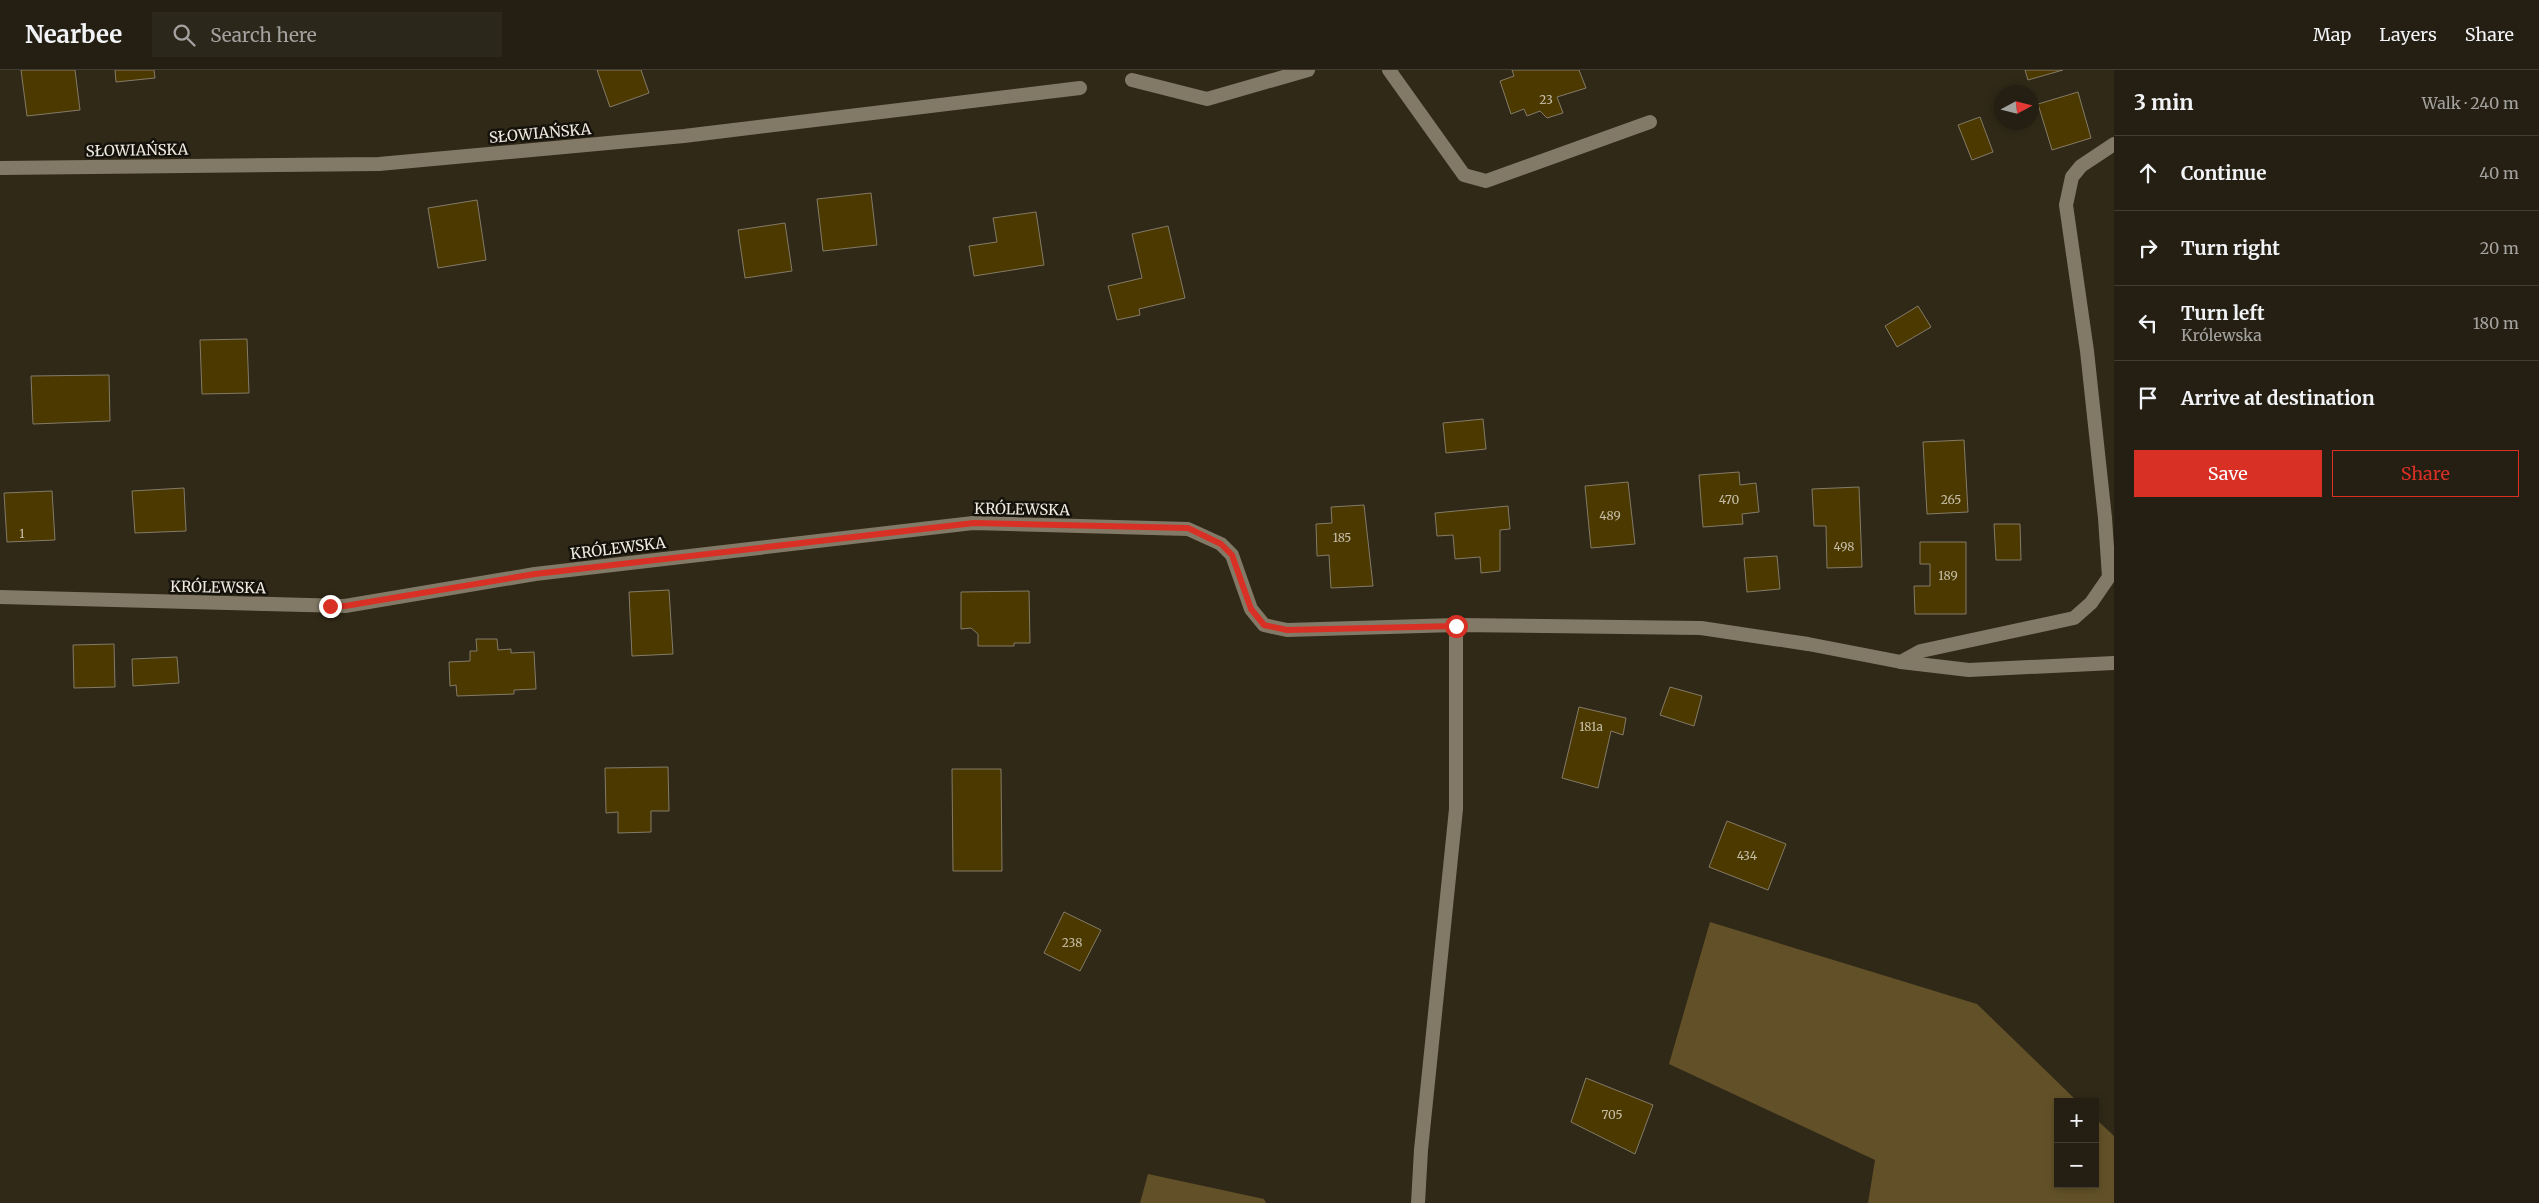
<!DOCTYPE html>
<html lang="en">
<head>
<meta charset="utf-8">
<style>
	body { margin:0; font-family:Merriweather,serif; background:#2c271b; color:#f1f3f6 }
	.controls { position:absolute; right:15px; bottom:15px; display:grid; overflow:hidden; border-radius:0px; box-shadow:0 2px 8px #0003 }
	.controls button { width:45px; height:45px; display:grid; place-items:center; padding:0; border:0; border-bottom:1px solid #413d32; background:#241f12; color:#f1f3f6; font:25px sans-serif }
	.compass { position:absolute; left:1994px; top:15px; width:45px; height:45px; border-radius:50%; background:#241f12; box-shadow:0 2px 8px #0003; rotate:83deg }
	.stop { position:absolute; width:15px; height:15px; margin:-11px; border:4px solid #d93025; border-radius:50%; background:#fff }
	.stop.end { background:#d93025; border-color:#fff; box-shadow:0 1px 5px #0008 }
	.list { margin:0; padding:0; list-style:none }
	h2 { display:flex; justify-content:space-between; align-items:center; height:65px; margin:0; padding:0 20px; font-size:21px }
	h2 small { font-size:16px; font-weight:400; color:#a3a29f }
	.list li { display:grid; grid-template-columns:32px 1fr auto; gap:15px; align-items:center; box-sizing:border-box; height:75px; padding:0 20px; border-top:1px solid #413d32 }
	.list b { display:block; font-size:19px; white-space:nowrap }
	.list p { margin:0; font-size:16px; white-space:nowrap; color:#a3a29f }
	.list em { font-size:16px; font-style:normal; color:#a3a29f }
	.actions { display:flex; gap:10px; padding:15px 20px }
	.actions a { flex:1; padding:11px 0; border:1px solid #d93025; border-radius:0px; text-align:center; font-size:18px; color:#d93025 }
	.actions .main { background:#d93025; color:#fff }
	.icon { flex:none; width:28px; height:28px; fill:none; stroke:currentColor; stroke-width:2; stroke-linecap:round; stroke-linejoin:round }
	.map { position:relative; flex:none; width:2114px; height:1133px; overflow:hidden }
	header { display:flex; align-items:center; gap:30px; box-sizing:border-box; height:70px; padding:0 25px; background:#241f12; border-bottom:1px solid #413d32 }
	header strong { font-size:24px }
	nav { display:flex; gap:28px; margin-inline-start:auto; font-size:18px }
	.search { width:350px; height:45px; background:#2c271b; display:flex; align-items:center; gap:12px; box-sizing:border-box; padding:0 18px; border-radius:0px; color:#a3a29f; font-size:19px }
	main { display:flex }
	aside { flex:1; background:#241f12 }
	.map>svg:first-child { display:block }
</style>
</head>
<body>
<header>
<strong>Nearbee</strong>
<div class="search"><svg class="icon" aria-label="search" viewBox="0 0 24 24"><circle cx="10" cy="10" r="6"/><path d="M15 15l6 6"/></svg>Search here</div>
<nav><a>Map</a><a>Layers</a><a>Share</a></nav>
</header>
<main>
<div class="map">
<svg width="2114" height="1133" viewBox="0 0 2114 1133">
	<rect width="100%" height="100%" fill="#302918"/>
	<g fill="#625128">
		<polygon points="1710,852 1977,934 2078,1032 2058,1032 2058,1114 2095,1114 2095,1048 2114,1066 2114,1133 1868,1133 1875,1090 1669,994"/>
		<polygon points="1148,1104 1264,1129 1266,1133 1140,1133"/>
	</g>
	<g fill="#4c3900" stroke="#837b67">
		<polygon points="21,0 75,0 80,40 27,46"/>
		<polygon points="115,0 154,0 155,8 116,12"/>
		<polygon points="597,0 641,0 649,23 610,37"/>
		<polygon points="1512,0 1579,0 1586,18 1557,27 1563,43 1547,48 1540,41 1527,46 1524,39 1511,44 1500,11 1514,6"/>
		<polygon points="2025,0 2063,0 2028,10"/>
		<polygon points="2078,22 2091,68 2052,80 2038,34"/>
		<polygon points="1980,47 1993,82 1972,90 1958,55"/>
		<polygon points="871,123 877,175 823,181 817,129"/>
		<polygon points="477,130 486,190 438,198 428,138"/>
		<polygon points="1036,142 1044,195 974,206 969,176 997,172 993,148"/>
		<polygon points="785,153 792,201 745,208 738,160"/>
		<polygon points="1168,156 1185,228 1139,239 1140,245 1117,250 1108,216 1142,208 1132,164"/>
		<polygon points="1918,236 1931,257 1897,277 1885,256"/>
		<polygon points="247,269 249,323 202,324 200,270"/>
		<polygon points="109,305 110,351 33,354 31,306"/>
		<polygon points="1483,349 1486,379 1446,383 1443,353"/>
		<polygon points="1964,370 1968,442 1927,444 1923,372"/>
		<polygon points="1739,402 1740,415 1756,413 1759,442 1742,444 1743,454 1703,457 1699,405"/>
		<polygon points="1628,412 1635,474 1591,478 1585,416"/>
		<polygon points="1859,417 1862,497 1827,498 1826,456 1814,456 1812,419"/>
		<polygon points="184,418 186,461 135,463 132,421"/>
		<polygon points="52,421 55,470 7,472 4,423"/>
		<polygon points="1364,435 1373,516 1331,518 1329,485 1317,486 1316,454 1332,453 1331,437"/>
		<polygon points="1508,436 1510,459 1500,460 1500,501 1481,503 1480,487 1455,489 1453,465 1437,466 1435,443"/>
		<polygon points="1994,454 2020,454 2021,490 1996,490"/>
		<polygon points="1920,472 1966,472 1966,544 1915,544 1914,516 1930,516 1930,494 1920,494"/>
		<polygon points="1777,486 1780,519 1747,522 1744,488"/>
		<polygon points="669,520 673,584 632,586 629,522"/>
		<polygon points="1029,521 1030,573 1014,573 1014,576 978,576 978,564 971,558 961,559 961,522"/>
		<polygon points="476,569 497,569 498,580 511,579 511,583 534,582 536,619 514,620 514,624 457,626 456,615 450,616 449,592 470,591 470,581 477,581"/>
		<polygon points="114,574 115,617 74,618 73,575"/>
		<polygon points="177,587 179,613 133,616 132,589"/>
		<polygon points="1670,617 1702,626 1694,656 1660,645"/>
		<polygon points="1579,637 1626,648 1623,665 1611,661 1598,718 1562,708"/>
		<polygon points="668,697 669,741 651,741 651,762 618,763 618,742 606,743 605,698"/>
		<polygon points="952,699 1001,699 1002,801 953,801"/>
		<polygon points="1727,751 1786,774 1768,820 1709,797"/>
		<polygon points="1064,842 1101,860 1080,901 1044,883"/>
		<polygon points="1586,1008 1653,1035 1635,1084 1571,1052"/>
	</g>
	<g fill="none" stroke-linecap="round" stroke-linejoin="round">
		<g stroke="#827a66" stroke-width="14">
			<polyline points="1389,0 1464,105 1486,111 1650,52"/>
			<polyline points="1132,10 1207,29 1308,0"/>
		</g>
		<g stroke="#827a66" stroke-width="14">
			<polyline points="0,98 379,94 684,66 1080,18"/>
			<polyline points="0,527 345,536 535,504 973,453 1188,459 1221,474 1232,485 1251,539 1264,555 1287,560 1456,555 1701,558 1808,574 1901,592 1969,600 2114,593"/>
			<polyline points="1901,592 1921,581 2074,548 2091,533 2109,507 2105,448 2087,281 2066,135 2072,107 2081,96 2114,74"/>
			<polyline points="1418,1133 1421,1080 1456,739 1456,555"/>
		</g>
	</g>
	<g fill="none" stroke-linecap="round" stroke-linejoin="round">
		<polyline stroke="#d93025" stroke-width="6" points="330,536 345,536 535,504 974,453 1188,458 1221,474 1232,485 1251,539 1264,555 1287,560 1456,556"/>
	</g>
	<g text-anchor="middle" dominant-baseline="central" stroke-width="5" stroke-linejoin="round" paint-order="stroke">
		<g font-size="12" fill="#c6bea7">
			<text x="1546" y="29">23</text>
			<text x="1729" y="429">470</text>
			<text x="1951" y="429">265</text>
			<text x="1610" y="445">489</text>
			<text x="22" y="463">1</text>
			<text x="1342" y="467">185</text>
			<text x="1844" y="476">498</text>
			<text x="1948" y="505">189</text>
			<text x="1591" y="656">181a</text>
			<text x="1747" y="785">434</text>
			<text x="1072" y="872">238</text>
			<text x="1612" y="1044">705</text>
		</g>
		<g font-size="15" fill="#eeeadf" stroke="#15120b">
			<text transform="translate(540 63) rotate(-5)">SŁOWIAŃSKA</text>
			<text transform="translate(137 80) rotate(-1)">SŁOWIAŃSKA</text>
			<text transform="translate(1022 439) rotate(1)">KRÓLEWSKA</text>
			<text transform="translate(618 478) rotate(-7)">KRÓLEWSKA</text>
			<text transform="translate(218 517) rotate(1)">KRÓLEWSKA</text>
		</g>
	</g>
</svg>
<div class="controls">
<button>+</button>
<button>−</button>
</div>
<svg class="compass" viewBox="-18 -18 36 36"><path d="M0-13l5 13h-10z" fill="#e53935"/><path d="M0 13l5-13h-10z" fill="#a3a29f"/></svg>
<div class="stop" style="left:1456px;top:556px"></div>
<div class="stop end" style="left:330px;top:536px"></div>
</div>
<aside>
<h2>3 min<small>Walk · 240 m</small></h2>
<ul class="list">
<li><svg class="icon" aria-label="ahead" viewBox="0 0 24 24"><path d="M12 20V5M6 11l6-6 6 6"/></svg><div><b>Continue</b></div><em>40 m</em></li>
<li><svg class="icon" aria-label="right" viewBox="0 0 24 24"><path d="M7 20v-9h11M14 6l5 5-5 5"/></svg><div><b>Turn right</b></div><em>20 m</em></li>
<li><svg class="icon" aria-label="left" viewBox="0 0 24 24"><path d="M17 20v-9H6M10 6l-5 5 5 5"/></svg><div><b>Turn left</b><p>Królewska</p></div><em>180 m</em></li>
<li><svg class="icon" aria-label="arrive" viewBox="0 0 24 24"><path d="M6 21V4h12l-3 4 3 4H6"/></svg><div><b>Arrive at destination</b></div></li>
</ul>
<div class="actions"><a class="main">Save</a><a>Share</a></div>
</aside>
</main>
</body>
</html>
